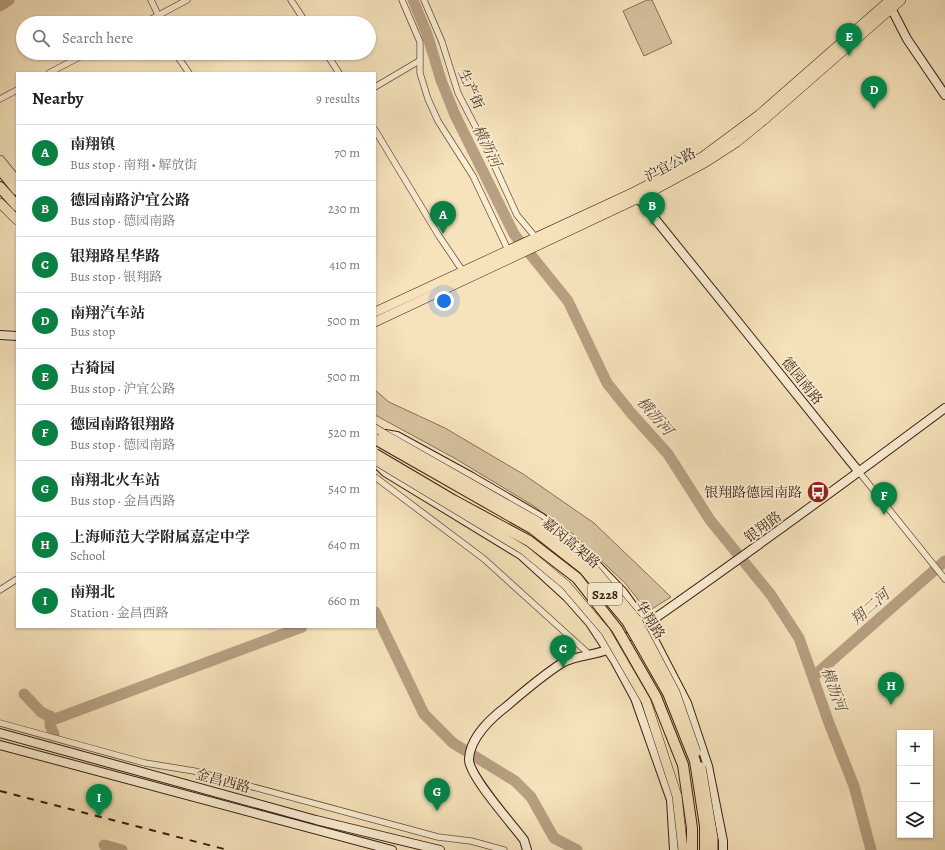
<!DOCTYPE html>
<html lang="en">
<head>
<meta charset="utf-8">
<style>
	body { margin:0; font-family:Alegreya,"Noto Serif SC",serif; background:#f6f6f6; color:#222 }
	.controls { position:absolute; right:12px; bottom:12px; display:grid; overflow:hidden; border-radius:0px; box-shadow:0 1px 3px #0004 }
	.controls button { width:36px; height:36px; display:grid; place-items:center; padding:0; border:0; border-bottom:1px solid #e0e0e0; background:#fff; color:#222; font:20px sans-serif }
	.you { position:absolute; left:444px; top:301px; width:14px; height:14px; margin:-10px; border:3px solid #fff; border-radius:50%; background:#1a73e8; box-shadow:0 0 0 6px #1a73e833 }
	.badge { display:grid; place-items:center; width:26px; height:26px; border-radius:50%; background:#0b8043; color:#fff; font-size:13px; font-weight:700 }
	.pin { position:absolute; translate:-50% -33px; filter:drop-shadow(0 1px 2px #0008) }
	.pin::after { content:''; position:absolute; top:21px; width:14px; height:12px; background:inherit; clip-path:polygon(0 0,100% 0,50% 100%) }
	.list { margin:0; padding:0; list-style:none }
	h2 { display:flex; justify-content:space-between; align-items:center; height:52px; margin:0; padding:0 16px; font-size:17px }
	h2 small { font-size:13px; font-weight:400; color:#767676 }
	.list li { display:grid; grid-template-columns:26px 1fr auto; gap:12px; align-items:center; box-sizing:border-box; height:56px; padding:0 16px; border-top:1px solid #e0e0e0 }
	.list b { display:block; font-size:15px; white-space:nowrap }
	.list p { margin:0; font-size:13px; white-space:nowrap; color:#767676 }
	.list em { font-size:13px; font-style:normal; color:#767676 }
	.icon { flex:none; width:22px; height:22px; fill:none; stroke:currentColor; stroke-width:2; stroke-linecap:round; stroke-linejoin:round }
	.map { position:relative; flex:none; width:945px; height:850px; overflow:hidden }
	.search { position:absolute; background:#fff; box-shadow:0 1px 3px #0004; left:16px; top:16px; width:360px; height:44px; display:flex; align-items:center; gap:10px; box-sizing:border-box; padding:0 14px; border-radius:22px; color:#767676; font-size:15px }
	.panel { position:absolute; background:#fff; box-shadow:0 1px 3px #0004; left:16px; top:72px; width:360px; height:556px; border-radius:0px }
	.map>svg:first-child { display:block }
</style>
</head>
<body>
<div class="map">
<svg width="945" height="850" viewBox="0 0 945 850">
	<rect width="100%" height="100%" fill="#f6e3bc"/>
	<filter id="stains"><feTurbulence type="fractalNoise" baseFrequency=".005" numOctaves="4"/><feColorMatrix values="0 0 0 0 .2 0 0 0 0 .09 0 0 0 0 .02 0 0 0 .5 -.17"/></filter>
	<radialGradient id="worn" r=".72"><stop offset=".6" stop-color="#630" stop-opacity="0"/><stop offset="1" stop-color="#630" stop-opacity=".3"/></radialGradient>
	<g fill="#d6c29e" stroke="#887056">
		<polygon points="647,0 652,0 672,43 644,56 623,11"/>
		<polygon points="375,390 389,402 445,428 523,474 594,523 671,597 652,609 644,607 625,583 574,535 532,505 456,459 375,415"/>
	</g>
	<g fill="none" stroke-linecap="round" stroke-linejoin="round">
		<g stroke="#b6a081" stroke-width="11">
			<polyline points="413,0 427,34 441,80 455,115 514,234 568,301 607,383 631,413 668,454 710,520 771,595 799,638 829,723 854,786 871,850"/>
			<polyline points="0,6 9,0"/>
			<polyline points="375,612 424,714 453,743 515,781 531,797 554,838 577,850"/>
			<polyline points="814,676 945,561"/>
			<polyline points="24,694 41,712 55,719 302,627"/>
			<polyline points="50,716 50,725 54,734"/>
			<polyline points="104,845 122,850"/>
		</g>
		<g stroke="#69503a" stroke-width="7">
			<g id="street">
				<polyline points="151,0 162,23"/>
				<polyline points="291,0 306,23"/>
				<polyline points="402,0 420,42 420,73 428,99 438,121 473,176 508,250"/>
				<polyline points="424,0 442,42 458,93 485,145 517,215 537,239"/>
				<polyline points="144,23 187,0"/>
				<polyline points="175,53 189,73"/>
				<polyline points="326,53 339,73"/>
				<polyline points="49,73 87,53"/>
				<polyline points="375,87 419,61"/>
				<polyline points="0,99 17,90"/>
				<polyline points="375,130 439,236 464,273"/>
				<polyline points="859,472 945,579"/>
				<polyline points="375,477 484,559 589,654"/>
				<polyline points="0,590 17,579"/>
				<polyline points="0,723 145,763 194,771 438,837 471,841 504,850"/>
			</g>
		</g>
		<g stroke="#3a1f0e" stroke-width="10">
			<g id="secondary">
				<polyline points="889,4 907,39 945,95"/>
				<polyline points="635,194 859,472"/>
				<polyline points="0,335 17,336"/>
				<polyline points="385,434 397,436 472,477 542,518 592,560 623,592 646,624 687,703 708,766 723,841 723,850"/>
				<polyline points="377,464 385,472 521,555 567,597 590,623 615,661 635,698 671,800 674,850"/>
				<polyline points="0,733 316,820 440,850"/>
				<polyline points="0,745 392,850"/>
				<path d="M527,850L524,840C513,825 468,775 469,759C470,738 491,718 507,706C522,693 545,674 562,663C578,654 600,656 615,646C727,569 836,489 945,408"/>
			</g>
		</g>
		<g stroke="#3a1f0e" stroke-width="10">
			<g id="primary">
				<polyline points="0,160 17,181"/>
				<polyline points="0,203 17,220"/>
				<polyline points="375,312 634,192 702,157 760,114 890,0"/>
				<polyline points="375,322 643,196 706,162 737,142 765,119 901,0"/>
				<polyline points="375,429 383,434"/>
			</g>
		</g>
		<g stroke="#3a1f0e" stroke-width="12">
			<g id="highway">
				<polyline points="0,169 17,190"/>
				<polyline points="0,187 17,206"/>
			</g>
		</g>
		<use href="#street" stroke="#f9edd3" stroke-width="5.5"/>
		<use href="#secondary" stroke="#f9edd3" stroke-width="8"/>
		<use href="#primary" stroke="#f6e3bc" stroke-width="9"/>
		<use href="#highway" stroke="#f6e3bc" stroke-width="10"/>
		<polyline stroke="#3a1f0e" stroke-width="2" stroke-dasharray="7 7" stroke-linecap="butt" points="0,791 228,850"/>
		<g stroke="#3a1f0e" stroke-width="10" stroke-linecap="butt">
			<g id="primary-bridge">
				<polyline points="383,434 538,522 590,564 637,620 675,692 696,752"/>
				<polyline points="375,460 524,550 566,585 606,632 646,701 677,796 683,850"/>
				<polyline points="701,767 713,838 713,850"/>
			</g>
		</g>
		<g stroke="#3a1f0e" stroke-width="12" stroke-linecap="butt">
			<g id="highway-bridge">
				<polyline points="375,439 533,529 584,569 627,621 668,693 695,761 705,826 705,850"/>
				<polyline points="375,454 453,500 529,541 577,578 617,629 656,697 683,765 692,828 692,850"/>
			</g>
		</g>
		<use href="#primary-bridge" stroke="#f6e3bc" stroke-width="9"/>
		<use href="#highway-bridge" stroke="#f6e3bc" stroke-width="10"/>
	</g>
	<defs>
		<g id="bus-disc" transform="scale(1.15)"><circle r="9.5" fill="#8f2418" stroke="#f9edd3"/><path d="M-5-6H5V4H4V6H2V4H-2V6H-4V4H-5ZM-3.5-4V0h7V-4ZM-3.5 1.2v1.5H-2V1.2ZM2 1.2v1.5H3.5V1.2Z" fill="#fff"/></g>
	</defs>
	<g fill-rule="evenodd">
		<use href="#bus-disc" x="818" y="492"/>
	</g>
	<g text-anchor="middle" dominant-baseline="central" stroke-width="3.5" stroke-linejoin="round" paint-order="stroke">
		<rect fill="#f9edd3" stroke="#735d49" stroke-width="1" x="588" y="583" width="34" height="22" rx="3"/>
		<g font-size="13" font-weight="bold" fill="#3a1f0e">
			<text x="605" y="594">S228</text>
		</g>
		<g font-size="14" fill="#3a1f0e" stroke="#f9edd3">
			<text transform="translate(471 89) rotate(66)">生产街</text>
			<text transform="translate(670 165) rotate(-28)">沪宜公路</text>
			<text transform="translate(802 381) rotate(51)">德园南路</text>
			<text transform="translate(763 527) rotate(-36)">银翔路</text>
			<text transform="translate(571 543) rotate(40)">嘉闵高架路</text>
			<text transform="translate(650 620) rotate(58)">华翔路</text>
			<text transform="translate(223 781) rotate(15)">金昌西路</text>
		</g>
		<g font-size="14" fill="#3a1f0e" stroke="#f9edd3" text-anchor="end">
			<text x="802" y="492">银翔路德园南路</text>
		</g>
		<g font-size="15" font-style="italic" fill="#654c36" stroke="#f9edd3">
			<text transform="translate(487 146) rotate(63)">横沥河</text>
			<text transform="translate(655 416) rotate(49)">横沥河</text>
			<text transform="translate(870 607) rotate(-41)">翔二河</text>
			<text transform="translate(834 689) rotate(70)">横沥河</text>
		</g>
	</g>
	<rect width="100%" height="100%" filter="url(#stains)"/>
	<rect width="100%" height="100%" fill="url(#worn)"/>
</svg>
<div class="controls">
<button>+</button>
<button>−</button>
<button><svg class="icon" aria-label="layers" viewBox="0 0 24 24"><path d="M12 4l9 5-9 5-9-5zM3 14l9 5 9-5"/></svg></button>
</div>
<div class="you"></div>
<div class="pin badge" style="left:443px;top:234px">A</div>
<div class="pin badge" style="left:652px;top:225px">B</div>
<div class="pin badge" style="left:563px;top:668px">C</div>
<div class="pin badge" style="left:874px;top:109px">D</div>
<div class="pin badge" style="left:849px;top:56px">E</div>
<div class="pin badge" style="left:884px;top:515px">F</div>
<div class="pin badge" style="left:437px;top:811px">G</div>
<div class="pin badge" style="left:891px;top:705px">H</div>
<div class="pin badge" style="left:99px;top:817px">I</div>
<div class="search"><svg class="icon" aria-label="search" viewBox="0 0 24 24"><circle cx="10" cy="10" r="6"/><path d="M15 15l6 6"/></svg>Search here</div>
<section class="panel">
<h2>Nearby<small>9 results</small></h2>
<ul class="list">
<li><span class="badge">A</span><div><b>南翔镇</b><p>Bus stop · 南翔 • 解放街</p></div><em>70 m</em></li>
<li><span class="badge">B</span><div><b>德园南路沪宜公路</b><p>Bus stop · 德园南路</p></div><em>230 m</em></li>
<li><span class="badge">C</span><div><b>银翔路星华路</b><p>Bus stop · 银翔路</p></div><em>410 m</em></li>
<li><span class="badge">D</span><div><b>南翔汽车站</b><p>Bus stop</p></div><em>500 m</em></li>
<li><span class="badge">E</span><div><b>古猗园</b><p>Bus stop · 沪宜公路</p></div><em>500 m</em></li>
<li><span class="badge">F</span><div><b>德园南路银翔路</b><p>Bus stop · 德园南路</p></div><em>520 m</em></li>
<li><span class="badge">G</span><div><b>南翔北火车站</b><p>Bus stop · 金昌西路</p></div><em>540 m</em></li>
<li><span class="badge">H</span><div><b>上海师范大学附属嘉定中学</b><p>School</p></div><em>640 m</em></li>
<li><span class="badge">I</span><div><b>南翔北</b><p>Station · 金昌西路</p></div><em>660 m</em></li>
</ul>
</section>
</div>
</body>
</html>
